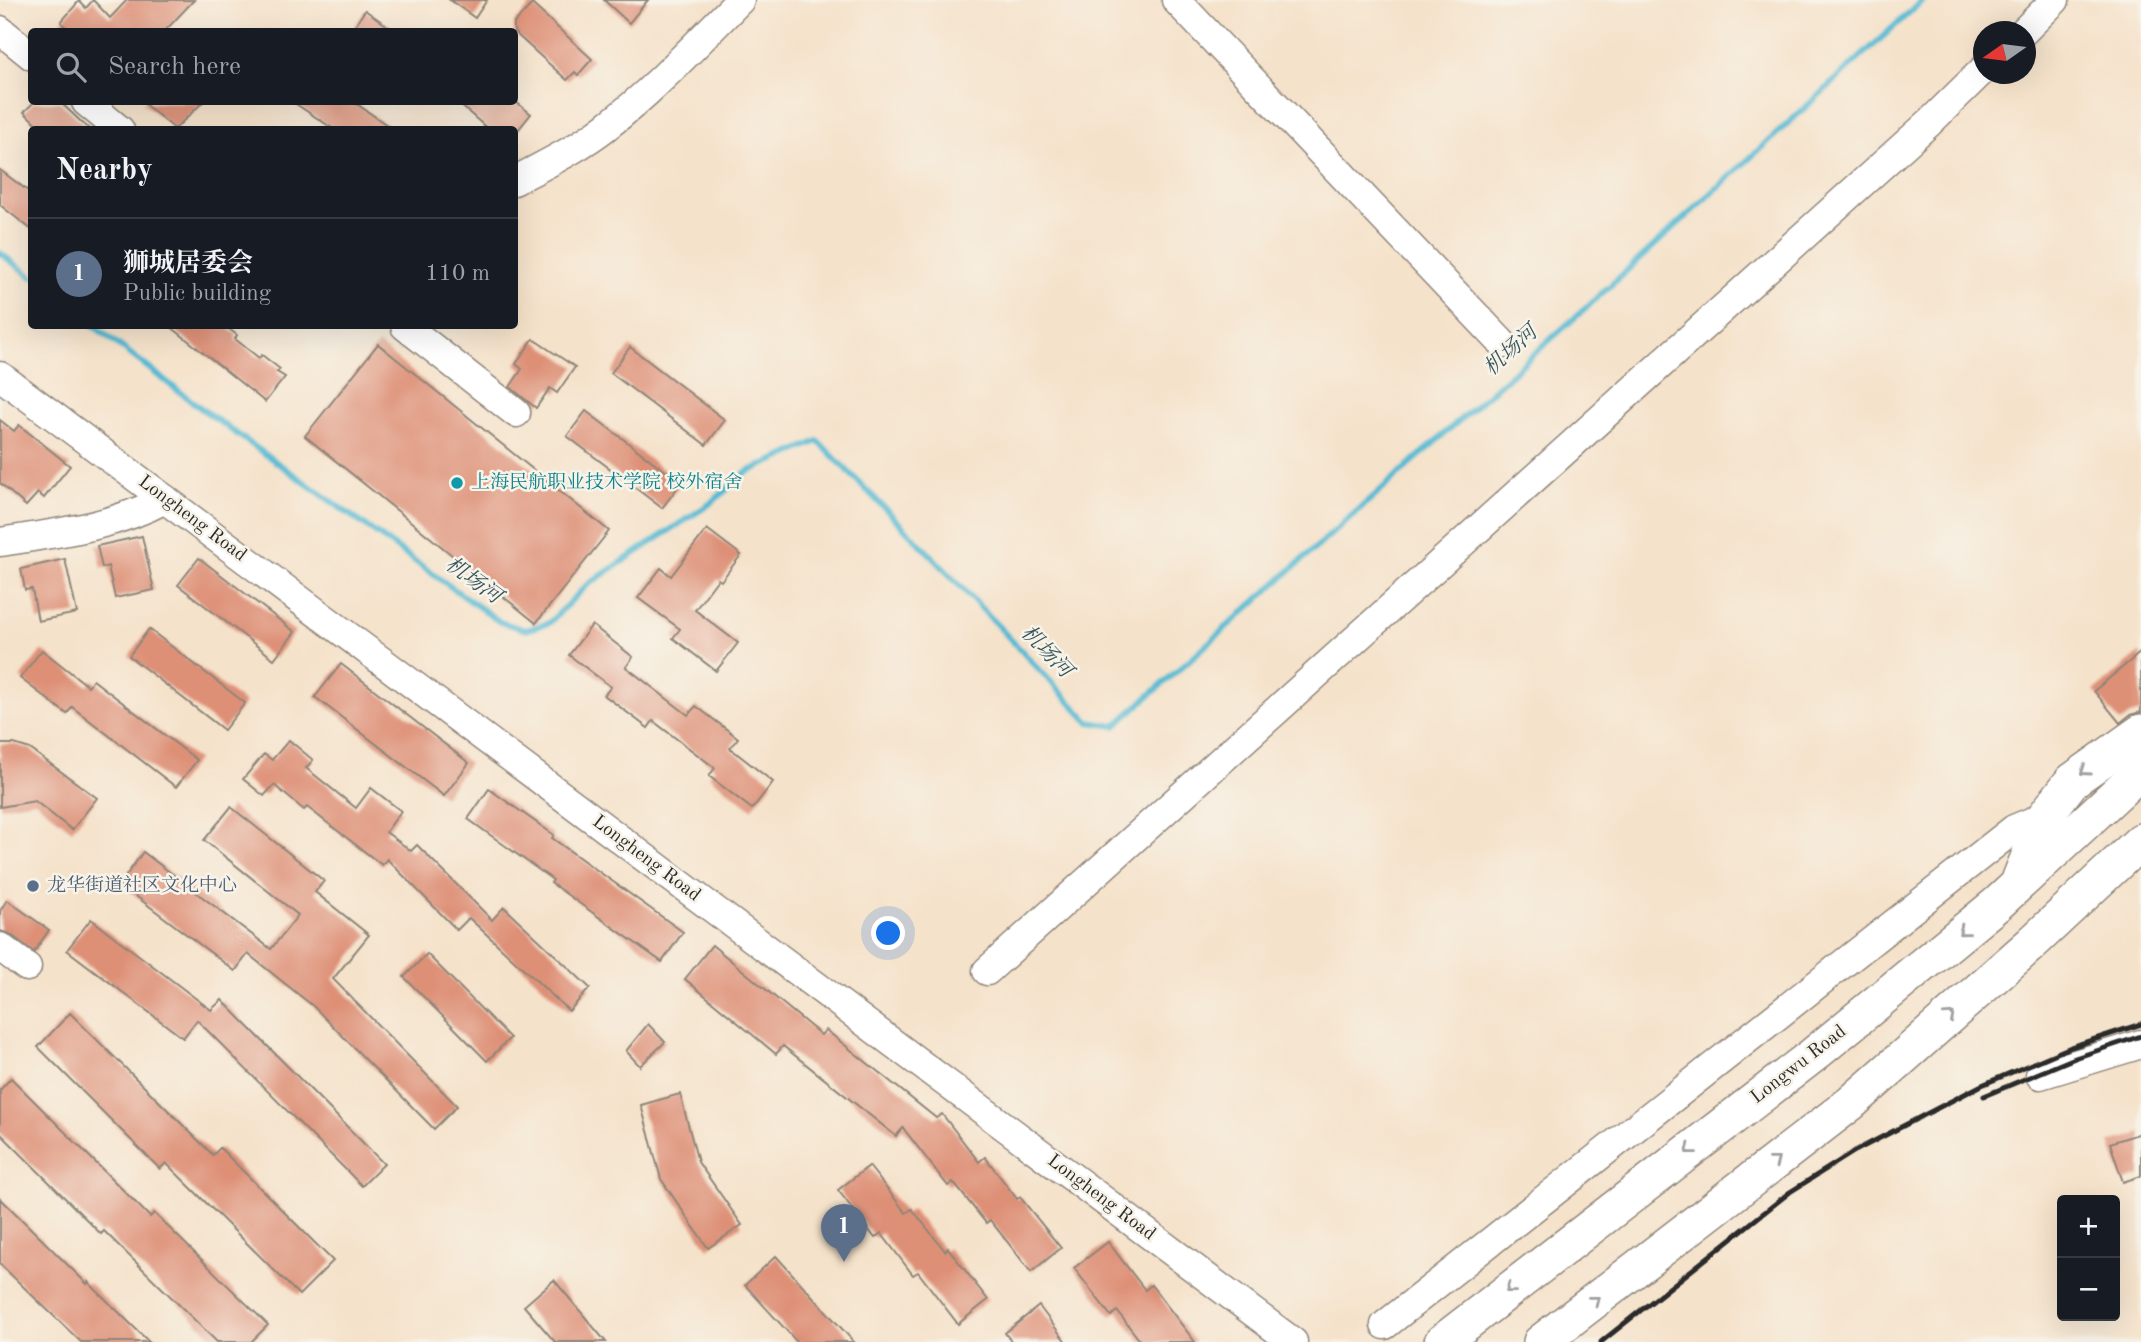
<!DOCTYPE html>
<html lang="en">
<head>
<meta charset="utf-8">
<style>
	body { margin:0; font-family:"Old Standard TT","Noto Serif SC",serif; background:#20242c; color:#f1f3f6 }
	.controls { position:absolute; right:21px; bottom:21px; display:grid; overflow:hidden; border-radius:7px; box-shadow:0 7px 28px #0002 }
	.controls button { width:63px; height:63px; display:grid; place-items:center; padding:0; border:0; border-bottom:2px solid #363941; background:#171b24; color:#f1f3f6; font:35px sans-serif }
	.compass { position:absolute; left:1973px; top:21px; width:63px; height:63px; border-radius:50%; background:#171b24; box-shadow:0 7px 28px #0002; rotate:256deg }
	.you { position:absolute; left:889px; top:934px; width:24px; height:24px; margin:-18px; border:5px solid #fff; border-radius:50%; background:#1a73e8; box-shadow:0 0 0 10px #1a73e833 }
	.badge { display:grid; place-items:center; width:46px; height:46px; border-radius:50%; background:#db2777; color:#fff; font-size:23px; font-weight:700 }
	.pin { position:absolute; translate:-50% -58px; filter:drop-shadow(0 2px 4px #0008) }
	.pin::after { content:''; position:absolute; top:37px; width:24px; height:21px; background:inherit; clip-path:polygon(0 0,100% 0,50% 100%) }
	.list { margin:0; padding:0; list-style:none }
	h2 { display:flex; justify-content:space-between; align-items:center; height:91px; margin:0; padding:0 28px; font-size:30px }
	h2 small { font-size:23px; font-weight:400; color:#9ea1a6 }
	.list li { display:grid; grid-template-columns:46px 1fr auto; gap:21px; align-items:center; box-sizing:border-box; height:112px; padding:0 28px; border-top:2px solid #363941 }
	.list b { display:block; font-size:26px; white-space:nowrap }
	.list p { margin:0; font-size:23px; white-space:nowrap; color:#9ea1a6 }
	.list em { font-size:23px; font-style:normal; color:#9ea1a6 }
	.icon { flex:none; width:38px; height:38px; fill:none; stroke:currentColor; stroke-width:2; stroke-linecap:round; stroke-linejoin:round }
	.map { position:relative; flex:none; width:2141px; height:1342px; overflow:hidden }
	.search { position:absolute; background:#171b24; box-shadow:0 7px 28px #0002; left:28px; top:28px; width:490px; height:77px; display:flex; align-items:center; gap:18px; box-sizing:border-box; padding:0 24px; border-radius:7px; color:#9ea1a6; font-size:26px }
	.panel { position:absolute; background:#171b24; box-shadow:0 7px 28px #0002; left:28px; top:126px; width:490px; height:203px; border-radius:7px }
	.map>svg:first-child { display:block }
</style>
</head>
<body>
<div class="map">
<svg width="2141" height="1342" viewBox="0 0 2141 1342">
	<rect width="100%" height="100%" fill="#f7f3e8"/>
	<filter id="ink" filterUnits="userSpaceOnUse"><feTurbulence type="fractalNoise" baseFrequency=".0143" numOctaves="2"/><feDisplacementMap in="SourceGraphic" scale="14" xChannelSelector="R" yChannelSelector="G"/><feConvolveMatrix kernelMatrix="1 2 1 2 8 2 1 2 1" color-interpolation-filters="sRGB"/></filter>
	<filter id="wash" filterUnits="userSpaceOnUse"><feTurbulence type="fractalNoise" baseFrequency=".00686" numOctaves="4" result="noise"/><feDisplacementMap in="SourceGraphic" scale="28" xChannelSelector="R" yChannelSelector="G"/><feGaussianBlur stdDeviation="1.57" result="paint"/><feColorMatrix in="noise" values="0 0 0 0 0 0 0 0 0 0 0 0 0 0 0 0 0 1.4 0 .05"/><feComposite in="paint" operator="in"/></filter>
	<g filter="url(#wash)">
		<rect width="100%" height="100%" fill="#f5e2ca"/>
		<g fill="none" stroke-linecap="round" stroke-linejoin="round">
			<g stroke="#54bad3" stroke-width="6">
				<polyline points="0,253 32,277"/>
				<polyline points="94,326 202,409 500,622 526,630 549,623 587,585 711,503 747,472 818,441 925,549 1089,722 1115,726 1588,306 1923,0"/>
			</g>
		</g>
		<g id="blocks">
			<g fill="#de9077">
				<polygon points="93,0 110,18 127,0 194,0 164,32 70,32 61,22 79,1 86,8"/>
				<polygon points="450,0 487,0 475,18"/>
				<polygon points="604,0 648,0 629,23"/>
				<polygon points="532,4 592,59 578,75 575,72 567,80 514,32 514,23"/>
				<polygon points="365,10 396,32 351,32"/>
				<polygon points="34,102 60,102 90,130 43,130 24,112"/>
				<polygon points="142,102 203,102 175,129"/>
				<polygon points="293,102 354,102 394,130 335,130"/>
				<polygon points="457,102 516,102 531,114 518,130 489,130"/>
				<polygon points="0,170 32,194 32,230 0,205"/>
				<polygon points="170,326 225,326 237,335 235,339 259,358 262,355 280,369 277,372 285,377 265,402"/>
				<polygon points="533,339 575,367 557,393 550,388 536,408 510,387 522,369 516,364"/>
				<polygon points="378,344 609,531 536,623 305,436"/>
				<polygon points="630,347 725,420 706,445 611,373"/>
				<polygon points="586,411 681,483 662,508 567,436"/>
				<polygon points="0,420 14,431 19,425 70,466 44,498 38,493 26,506 0,483"/>
				<polygon points="707,529 741,555 721,581 718,579 695,610 738,643 716,671 673,638 680,629 638,598 661,568 671,576"/>
				<polygon points="142,536 154,590 115,598 108,566 102,568 97,546"/>
				<polygon points="199,558 295,632 274,659 178,585"/>
				<polygon points="65,559 77,613 38,621 32,589 25,590 21,569"/>
				<polygon points="592,625 633,657 626,667 688,715 696,706 738,738 730,748 773,782 752,809 709,776 715,768 653,721 648,728 604,695 611,687 569,655"/>
				<polygon points="149,629 245,703 224,730 129,656"/>
				<polygon points="42,650 88,686 93,680 197,760 176,787 72,707 67,714 20,678"/>
				<polygon points="2141,652 2141,712 2130,715 2120,723 2094,691"/>
				<polygon points="341,664 469,763 444,796 315,697"/>
				<polygon points="289,740 313,760 306,768 356,808 371,788 401,811 386,832 411,851 417,845 492,920 504,907 590,988 569,1011 469,918 457,930 387,859 382,865 307,807 304,810 274,785 264,796 243,779 264,754 272,760"/>
				<polygon points="0,744 14,744 30,749 97,798 72,830 35,801 0,807"/>
				<polygon points="489,789 554,835 552,838 683,932 662,962 551,883 553,880 468,819"/>
				<polygon points="231,807 324,881 315,892 369,935 333,979 457,1106 434,1129 313,1006 248,954 235,971 120,884 143,852 271,949 298,915 204,840"/>
				<polygon points="7,900 49,930 34,952 10,934 0,931 0,911"/>
				<polygon points="91,919 211,1010 222,1000 384,1164 362,1186 197,1020 183,1038 67,950"/>
				<polygon points="712,945 821,1035 826,1030 936,1118 942,1114 979,1162 985,1157 1017,1199 1020,1197 1061,1248 1031,1272 990,1220 986,1223 953,1182 948,1186 903,1128 896,1136 783,1046 776,1054 685,979"/>
				<polygon points="427,954 510,1038 487,1061 404,977"/>
				<polygon points="70,1013 213,1155 220,1148 333,1261 299,1295 166,1163 160,1169 38,1047"/>
				<polygon points="648,1024 665,1042 640,1066 626,1051"/>
				<polygon points="11,1078 150,1217 154,1213 268,1325 251,1342 217,1342 104,1231 101,1234 0,1133 0,1090"/>
				<polygon points="680,1094 698,1162 742,1225 708,1248 661,1179 641,1105"/>
				<polygon points="2141,1133 2141,1176 2123,1182 2110,1143"/>
				<polygon points="869,1166 906,1213 912,1209 945,1251 948,1248 988,1300 958,1324 918,1272 913,1275 881,1233 875,1238 838,1190"/>
				<polygon points="0,1198 87,1284 88,1282 149,1342 81,1342 37,1300 0,1264"/>
				<polygon points="1108,1242 1145,1290 1151,1285 1195,1342 1141,1342 1117,1311 1111,1316 1074,1268"/>
				<polygon points="776,1256 854,1342 797,1342 745,1285"/>
				<polygon points="554,1280 606,1342 555,1342 524,1306"/>
				<polygon points="1039,1306 1066,1342 1012,1342 1005,1333"/>
			</g>
		</g>
	</g>
	<g filter="url(#ink)">
		<use href="#blocks" fill-opacity="0" stroke="#90867a" stroke-width="2"/>
		<g fill="none" stroke-linecap="round" stroke-linejoin="round">
			<g stroke="#90867a" stroke-width="31">
				<g id="minor">
					<polyline points="1176,0 1503,344"/>
					<polyline points="0,30 32,56"/>
					<polyline points="2023,32 2055,0"/>
					<polyline points="86,102 120,130"/>
					<path d="M514,181C546,164 579,148 607,126C655,89 697,43 740,0"/>
					<polyline points="405,326 516,413"/>
					<polyline points="0,376 1293,1342"/>
					<path d="M0,542C58,533 113,527 165,499"/>
					<polyline points="0,947 27,967"/>
					<polyline points="987,971 1929,123 1983,70"/>
					<polyline points="2040,1075 2141,1044"/>
					<polyline points="1385,1325 2014,829 2045,816"/>
				</g>
			</g>
			<g stroke="#90867a" stroke-width="38">
				<g id="major">
					<polyline points="2020,878 2045,816 2072,781 2141,732"/>
					<polyline points="1442,1342 1812,1056 1997,904 2141,771"/>
					<polyline points="1541,1342 1851,1103 2031,944 2141,841"/>
				</g>
			</g>
			<use href="#minor" stroke="#fff" stroke-width="28"/>
			<use href="#major" stroke="#fff" stroke-width="35"/>
			<g stroke="#2b2b2b" stroke-width="5">
				<polyline points="1984,1096 2075,1058 2141,1036"/>
				<polyline points="1601,1342 1790,1192 1855,1151 1982,1085 2071,1047 2141,1024"/>
			</g>
		</g>
		<defs><path id="oneway-chevron" d="M-2-3.5L2.5 0L-2 3.5" fill="none" stroke-width="1.6" stroke-linecap="round" stroke-linejoin="round" transform="scale(1.75)"/></defs>
		<g stroke="#a0a0a0">
			<use href="#oneway-chevron" transform="translate(2085 771) rotate(145)"/>
			<use href="#oneway-chevron" transform="translate(1963 931) rotate(141)"/>
			<use href="#oneway-chevron" transform="translate(1950 1016) rotate(-42)"/>
			<use href="#oneway-chevron" transform="translate(1690 1150) rotate(142)"/>
			<use href="#oneway-chevron" transform="translate(1775 1161) rotate(-38)"/>
			<use href="#oneway-chevron" transform="translate(1510 1289) rotate(142)"/>
			<use href="#oneway-chevron" transform="translate(1595 1300) rotate(-38)"/>
		</g>
	</g>
	<circle fill="#0f9aa8" stroke="#f7f3e8" stroke-width="2.5" cx="457" cy="483" r="7"/>
	<circle fill="#5c6f8a" stroke="#f7f3e8" stroke-width="2.5" cx="33" cy="886" r="7"/>
	<g text-anchor="middle" dominant-baseline="central" stroke-width="5" stroke-linejoin="round" paint-order="stroke">
		<g font-size="19" fill="#0d838f" stroke="#f7f3e8" text-anchor="start">
			<text x="471" y="483">上海民航职业技术学院 校外宿舍</text>
		</g>
		<g font-size="19" fill="#2b2b2b" stroke="#f7f3e8">
			<text transform="translate(192 519) rotate(37)">Longheng Road</text>
			<text transform="translate(646 859) rotate(37)">Longheng Road</text>
			<text transform="translate(1799 1065) rotate(-38)">Longwu Road</text>
			<text transform="translate(1101 1198) rotate(37)">Longheng Road</text>
		</g>
		<g font-size="19" fill="#4e5e75" stroke="#f7f3e8" text-anchor="start">
			<text x="47" y="886">龙华街道社区文化中心</text>
		</g>
		<g font-size="21" font-style="italic" fill="#37565d" stroke="#f7f3e8">
			<text transform="translate(1511 351) rotate(-42)">机场河</text>
			<text transform="translate(473 581) rotate(36)">机场河</text>
			<text transform="translate(1046 652) rotate(46)">机场河</text>
		</g>
	</g>
</svg>
<div class="controls">
<button>+</button>
<button>−</button>
</div>
<svg class="compass" viewBox="-18 -18 36 36"><path d="M0-13l5 13h-10z" fill="#e53935"/><path d="M0 13l5-13h-10z" fill="#9ea1a6"/></svg>
<div class="you"></div>
<div class="pin badge" style="left:844px;top:1262px;background:#5c6f8a">1</div>
<div class="search"><svg class="icon" aria-label="search" viewBox="0 0 24 24"><circle cx="10" cy="10" r="6"/><path d="M15 15l6 6"/></svg>Search here</div>
<section class="panel">
<h2>Nearby<small></small></h2>
<ul class="list">
<li><span class="badge" style="background:#5c6f8a">1</span><div><b>狮城居委会</b><p>Public building</p></div><em>110 m</em></li>
</ul>
</section>
</div>
</body>
</html>
